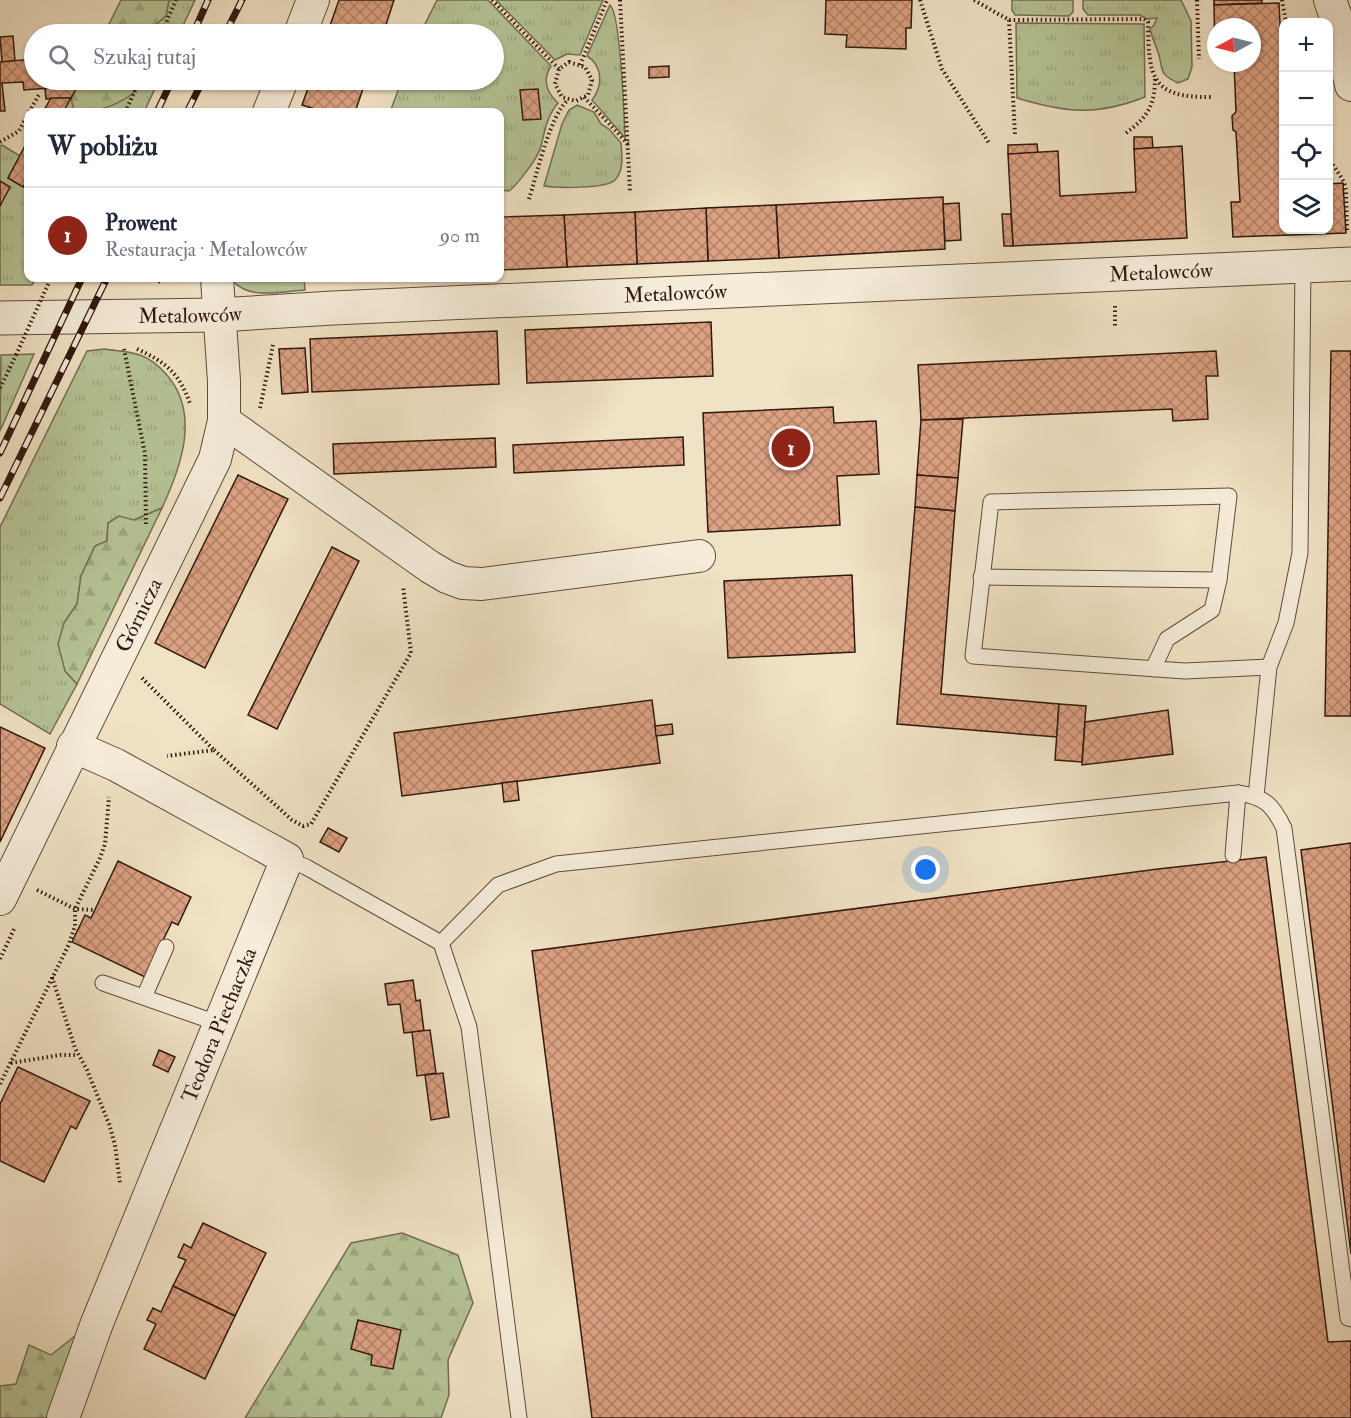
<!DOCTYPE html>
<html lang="pl">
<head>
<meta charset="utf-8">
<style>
	body { margin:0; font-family:"IM FELL Double Pica",serif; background:#f2f2f3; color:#1f2937 }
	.controls { position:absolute; right:18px; top:18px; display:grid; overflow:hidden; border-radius:12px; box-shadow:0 2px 4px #0004 }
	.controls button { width:54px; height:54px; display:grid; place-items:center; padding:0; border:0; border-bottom:2px solid #e0e1e3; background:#fff; color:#1f2937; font:30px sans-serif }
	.compass { position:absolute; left:1207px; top:18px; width:54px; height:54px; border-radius:50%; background:#fff; box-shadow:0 2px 4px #0004; rotate:263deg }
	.you { position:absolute; left:926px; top:870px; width:21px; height:21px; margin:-15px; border:4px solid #fff; border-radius:50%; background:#1a73e8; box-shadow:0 0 0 9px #1a73e833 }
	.badge { display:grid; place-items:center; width:39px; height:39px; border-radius:50%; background:#8f2418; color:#fff; font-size:20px; font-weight:700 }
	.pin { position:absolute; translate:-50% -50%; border:3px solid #fff; box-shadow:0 2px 6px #0006 }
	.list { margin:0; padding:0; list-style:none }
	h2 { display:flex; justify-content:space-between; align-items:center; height:78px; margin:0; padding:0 24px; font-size:26px }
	h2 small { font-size:20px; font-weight:400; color:#747a83 }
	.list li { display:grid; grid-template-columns:39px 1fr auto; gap:18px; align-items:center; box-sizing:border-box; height:96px; padding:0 24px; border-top:2px solid #e0e1e3 }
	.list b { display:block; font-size:22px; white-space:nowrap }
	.list p { margin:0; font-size:20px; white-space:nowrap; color:#747a83 }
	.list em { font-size:20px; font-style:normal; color:#747a83 }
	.icon { flex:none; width:33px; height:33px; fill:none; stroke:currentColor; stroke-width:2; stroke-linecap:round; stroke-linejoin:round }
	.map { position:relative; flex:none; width:1351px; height:1418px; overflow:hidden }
	.search { position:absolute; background:#fff; box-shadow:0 2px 4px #0004; left:24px; top:24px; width:480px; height:66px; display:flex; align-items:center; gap:15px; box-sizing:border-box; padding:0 21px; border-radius:33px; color:#747a83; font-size:22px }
	.panel { position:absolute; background:#fff; box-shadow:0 2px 4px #0004; left:24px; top:108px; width:480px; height:174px; border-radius:12px }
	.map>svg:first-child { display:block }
</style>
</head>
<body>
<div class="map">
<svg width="1351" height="1418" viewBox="0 0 1351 1418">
	<defs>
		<pattern id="grass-tufts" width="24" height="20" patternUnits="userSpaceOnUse" patternTransform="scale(1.5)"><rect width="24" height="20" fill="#b6c496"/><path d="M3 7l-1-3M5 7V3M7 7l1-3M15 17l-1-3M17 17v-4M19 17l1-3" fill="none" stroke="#9da880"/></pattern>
		<pattern id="forest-firs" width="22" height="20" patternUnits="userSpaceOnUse" patternTransform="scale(1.5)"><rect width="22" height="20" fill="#b6c496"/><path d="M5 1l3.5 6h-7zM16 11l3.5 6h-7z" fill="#9da880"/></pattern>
		<pattern id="building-cross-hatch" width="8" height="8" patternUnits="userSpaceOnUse" patternTransform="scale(1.5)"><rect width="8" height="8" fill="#dca182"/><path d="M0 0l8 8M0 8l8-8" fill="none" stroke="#b38269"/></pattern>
	</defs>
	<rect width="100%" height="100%" fill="#f0e2c4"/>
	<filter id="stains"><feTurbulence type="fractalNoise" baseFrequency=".00333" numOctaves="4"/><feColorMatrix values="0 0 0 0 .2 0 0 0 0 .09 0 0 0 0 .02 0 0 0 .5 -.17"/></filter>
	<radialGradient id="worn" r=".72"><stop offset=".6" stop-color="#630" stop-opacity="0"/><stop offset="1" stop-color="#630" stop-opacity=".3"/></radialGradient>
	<g fill="url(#grass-tufts)" stroke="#736e53" stroke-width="1.5">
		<polygon points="169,0 195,0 179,34 144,34 166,16"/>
		<path d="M437,0H488L551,66C542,80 546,92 558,103C547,116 545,130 541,146C539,157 517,185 509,191L500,190V112H390L402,80H494V34H420Z"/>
		<polygon points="496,0 603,0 580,55 567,54 555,60"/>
		<polygon points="1012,0 1073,0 1073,12 1069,16 1015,15 1012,10"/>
		<path d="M1083,0H1181L1191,21L1192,67L1188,79L1178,83C1157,73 1164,70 1158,52C1155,44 1152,37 1150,29L1154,25L1157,18L1147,19L1140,15H1088L1083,9Z"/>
		<path d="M610,5C621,14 624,117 625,138L592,100C603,86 603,66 587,56Z"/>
		<path d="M1016,23L1144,24L1145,97C1097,116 1066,113 1017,98Z"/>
		<polygon points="133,80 159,80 144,112 63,112 71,98 133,93"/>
		<path d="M577,105L594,112L601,124L609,129L621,143C622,154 624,171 615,180C606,189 557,188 544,186L562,124L569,110Z"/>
		<polygon points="2,145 20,156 8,178 23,187 28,177 28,278 67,278 66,279 35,280 32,285 0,285 0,146"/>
		<path d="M233,278H304L305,290C283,291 250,300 234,282Z"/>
		<path d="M104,349C116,351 129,351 140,355C151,359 159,366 166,374C201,413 181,467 162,508L134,520L108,523L107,541L95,546L81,576L77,604L64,623L65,671L77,684L50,734L0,704V527L87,351Z"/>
		<polygon points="34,354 0,431 1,355"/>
	</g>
	<g fill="url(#forest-firs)" stroke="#736e53" stroke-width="1.5">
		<polygon points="121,0 169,0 166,16 144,34 104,34"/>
		<path d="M81,80H133L134,93C112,108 100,111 74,111L71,98Z"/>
		<polygon points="162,508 77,684 65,671 58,644 64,623 77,604 81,576 95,546 107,541 108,523 119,516 134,520"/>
		<polygon points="402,1233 458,1255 473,1303 448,1360 449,1395 441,1418 245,1418 351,1243"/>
		<polygon points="89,1325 56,1418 0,1418 0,1386 16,1384 29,1345 51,1355"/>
	</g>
	<g fill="url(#building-cross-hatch)" stroke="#301910" stroke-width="1.5">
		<polygon points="339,0 394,0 383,34 327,34"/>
		<polygon points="826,0 912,0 911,28 906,28 906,49 846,47 847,35 825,34"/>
		<polygon points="1214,0 1262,0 1262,3 1214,5"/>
		<polygon points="1279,3 1284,108 1284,230 1328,230 1328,184 1343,183 1346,233 1233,237 1231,202 1240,202 1236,132 1233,130 1232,116 1236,112 1234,63 1252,63 1252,27 1216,27 1215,53 1214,5"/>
		<polygon points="13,36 15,61 2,62 0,37"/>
		<polygon points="34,59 34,80 48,80 49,88 24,90 23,82 2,83 5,111 0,111 0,62"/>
		<polygon points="669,66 669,77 649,78 649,67"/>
		<polygon points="48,80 81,80 71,98 46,99 45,89 49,88"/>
		<polygon points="311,80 366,80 355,112 324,112 302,105"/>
		<polygon points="538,89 541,119 523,120 520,90"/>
		<polygon points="51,98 71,98 63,112 43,112"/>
		<polygon points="1134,137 1152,137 1153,148 1134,149"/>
		<polygon points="28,140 28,177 23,187 8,178"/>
		<polygon points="1037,144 1038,153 1008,154 1008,145"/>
		<polygon points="1182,146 1187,238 1013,246 1008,154 1058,151 1060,196 1136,192 1134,149"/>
		<polygon points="0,181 10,187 0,206"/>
		<polygon points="943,197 945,249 779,258 776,205"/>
		<polygon points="959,203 961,240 945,241 943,204"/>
		<polygon points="776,205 779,258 708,261 706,208"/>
		<polygon points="706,208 708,261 637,264 635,212"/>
		<polygon points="635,212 637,264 567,267 564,215"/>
		<polygon points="1002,214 1011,214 1013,246 1004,246"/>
		<polygon points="564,215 567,267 500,270 500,217"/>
		<polygon points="711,322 713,376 527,383 525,330"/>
		<polygon points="497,331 499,384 312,392 310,339"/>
		<polygon points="305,348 308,392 282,394 279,349"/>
		<polygon points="1216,351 1218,376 1206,376 1208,419 1173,421 1172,409 921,420 918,365"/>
		<polygon points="1331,351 1351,351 1351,716 1325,716"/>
		<polygon points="833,407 834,423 876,421 879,474 837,476 840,525 708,532 703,413"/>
		<polygon points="963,419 958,478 917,475 921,420"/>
		<polygon points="683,437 684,465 514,473 513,445"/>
		<polygon points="495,438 496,467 334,474 333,444"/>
		<polygon points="238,475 288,499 205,668 155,643"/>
		<polygon points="917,475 958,478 955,511 915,507"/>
		<polygon points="915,507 955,511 941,694 1059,704 1057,737 897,724"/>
		<polygon points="332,547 359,561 277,729 248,715"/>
		<polygon points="852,575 855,652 728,658 724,581"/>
		<polygon points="652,700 660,763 402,796 394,733"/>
		<polygon points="1059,704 1086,706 1082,762 1055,760"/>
		<polygon points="1168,710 1173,754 1082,765 1085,722"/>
		<polygon points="672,724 673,734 656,736 655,726"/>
		<polygon points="0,727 45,748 0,842"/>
		<polygon points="517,781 519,800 504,802 502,783"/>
		<polygon points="328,828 347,838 339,852 320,842"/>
		<polygon points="1351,843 1351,1254 1301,850"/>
		<polygon points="1266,857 1328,1342 1351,1341 1351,1418 592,1418 532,951 1158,869"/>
		<polygon points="118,861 191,897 178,925 172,922 145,977 72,942 85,915 91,918"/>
		<polygon points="413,980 416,1001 420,1000 424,1031 404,1033 400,1004 388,1005 385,984"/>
		<polygon points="430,1030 436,1073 417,1076 412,1032"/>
		<polygon points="159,1050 175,1057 168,1072 153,1065"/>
		<polygon points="18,1067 90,1101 76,1129 71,1126 44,1182 0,1161 0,1104"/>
		<polygon points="443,1073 449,1117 431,1120 425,1075"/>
		<polygon points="203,1223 266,1253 235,1316 173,1286 186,1260 178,1257 184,1244 191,1248"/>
		<polygon points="173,1286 235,1316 205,1379 144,1349 156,1324 147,1320 153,1308 161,1312"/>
		<polygon points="358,1320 401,1330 393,1369 371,1365 372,1355 351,1349"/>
	</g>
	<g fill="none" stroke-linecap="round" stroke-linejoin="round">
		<g stroke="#604b3d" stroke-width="17">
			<g id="service">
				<polyline points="981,577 1219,580"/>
				<polyline points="1153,669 1167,639 1212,610 1219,580 1229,496 991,502 973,656 1185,671 1269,667"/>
				<polyline points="1256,796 1269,667 1286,623 1300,553 1303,266"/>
				<path d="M1233,855L1238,793C1265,797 1272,804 1284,828L1348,1318L1351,1319"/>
				<polyline points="287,859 306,867 441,943 469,1027 519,1418"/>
				<polyline points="441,943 498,885 556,864 1238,793"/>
				<polyline points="103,983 220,1024"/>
				<polyline points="144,997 166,947"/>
			</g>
		</g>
		<g stroke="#604b3d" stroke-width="34">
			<g id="minor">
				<polyline points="1330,0 1337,20 1351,85"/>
				<polyline points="300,34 313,0"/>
				<polyline points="269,112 282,80"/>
				<polyline points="224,421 430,567 447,577 463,583 482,584 699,556"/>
				<path id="s1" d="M0,899L215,459L224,421V381L217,278"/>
				<path id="s2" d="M63,1418L97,1323L287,859L116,765L73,746"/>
			</g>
		</g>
		<g stroke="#604b3d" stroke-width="35">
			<g id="tertiary">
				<path id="s3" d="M0,318L218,315L333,308L1351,264"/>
			</g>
		</g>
		<g stroke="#301910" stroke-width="4" stroke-dasharray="1.5 3" stroke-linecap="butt">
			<polyline points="492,0 559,69"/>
			<polyline points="620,0 630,192"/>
			<polyline points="920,0 942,69 989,143"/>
			<path d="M974,0L1009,20L1144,19L1148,22C1149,77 1150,98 1212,97"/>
			<polyline points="1197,0 1199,59"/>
			<polyline points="1282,0 1286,22"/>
			<polyline points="1009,20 1015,135"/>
			<polyline points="161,34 176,0"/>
			<polygon points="569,62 585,67 592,80 588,95 576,101 562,97 555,84 559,69"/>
			<polyline points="580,65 607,0"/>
			<polyline points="584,97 628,144"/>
			<polyline points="29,112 40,93"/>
			<polyline points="125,112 140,80"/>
			<path d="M1126,133C1148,117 1155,105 1155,77"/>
			<polyline points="0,142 19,131 28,114"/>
			<polyline points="1328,157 1344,182 1346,190 1347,233"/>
			<path d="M529,199C537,174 550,115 568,100"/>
			<polyline points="50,280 51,278"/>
			<polyline points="158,282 166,278"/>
			<polyline points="1115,306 1115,327"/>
			<polyline points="124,349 145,454 146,525"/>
			<path d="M137,349C166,362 180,374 190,404"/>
			<polyline points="0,388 16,355"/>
			<polyline points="260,408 273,345"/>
			<polyline points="142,678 214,750 167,756"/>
			<polyline points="214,750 292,820 303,826 311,824 411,653 403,586"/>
			<polyline points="37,890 75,909 94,910"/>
			<polyline points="0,959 15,927"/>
			<polyline points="52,977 75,1048 87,1070 109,1124 115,1145 120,1183"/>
			<polyline points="11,1063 60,1055 77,1055"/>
			<polyline points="0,1084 69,944 75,926 75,909 100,858 105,844 109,797"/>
		</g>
		<use href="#service" stroke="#f5ecd9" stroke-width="15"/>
		<use href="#minor" stroke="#f5ecd9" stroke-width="32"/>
		<use href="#tertiary" stroke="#f5ecd9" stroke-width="33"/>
		<g stroke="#301910" stroke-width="7">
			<g id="rail">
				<polyline points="193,34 208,0"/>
				<polyline points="225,34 242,0"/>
				<polyline points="157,112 172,80"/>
				<polyline points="187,112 203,80"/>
				<polyline points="0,453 82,278"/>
				<polyline points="0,498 107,278"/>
			</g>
		</g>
		<use href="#rail" stroke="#f5ecd9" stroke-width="4.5" stroke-dasharray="14" stroke-linecap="butt"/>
		<polyline stroke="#301910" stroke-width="4" stroke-dasharray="1.5 3" stroke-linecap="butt" points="16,355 50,280"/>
	</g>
	<g text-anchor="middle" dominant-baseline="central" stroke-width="4.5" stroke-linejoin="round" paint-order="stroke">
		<g font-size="21" fill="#301910" stroke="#f5ecd9">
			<text stroke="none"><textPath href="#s3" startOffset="1162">Metalowców</textPath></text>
			<text stroke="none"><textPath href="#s3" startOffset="676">Metalowców</textPath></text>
			<text stroke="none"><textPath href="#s3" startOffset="190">Metalowców</textPath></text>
			<text stroke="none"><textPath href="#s1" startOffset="316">Górnicza</textPath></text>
			<text stroke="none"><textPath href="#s2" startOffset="423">Teodora Piechaczka</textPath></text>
		</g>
	</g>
	<rect width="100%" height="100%" filter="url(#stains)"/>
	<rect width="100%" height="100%" fill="url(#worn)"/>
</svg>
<div class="controls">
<button>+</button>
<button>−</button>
<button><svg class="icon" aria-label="locate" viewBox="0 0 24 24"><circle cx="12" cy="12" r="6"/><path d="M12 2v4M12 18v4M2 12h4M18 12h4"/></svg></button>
<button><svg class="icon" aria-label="layers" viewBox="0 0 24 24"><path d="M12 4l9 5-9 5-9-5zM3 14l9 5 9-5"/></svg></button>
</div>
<svg class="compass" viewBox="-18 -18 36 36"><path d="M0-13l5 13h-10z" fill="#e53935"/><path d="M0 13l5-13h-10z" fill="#747a83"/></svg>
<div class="you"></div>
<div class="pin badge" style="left:791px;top:448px">1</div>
<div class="search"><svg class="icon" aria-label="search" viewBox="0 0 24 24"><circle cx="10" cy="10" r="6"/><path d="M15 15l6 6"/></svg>Szukaj tutaj</div>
<section class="panel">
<h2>W pobliżu<small></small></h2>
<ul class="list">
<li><span class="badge">1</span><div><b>Prowent</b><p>Restauracja · Metalowców</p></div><em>90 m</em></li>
</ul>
</section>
</div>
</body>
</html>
